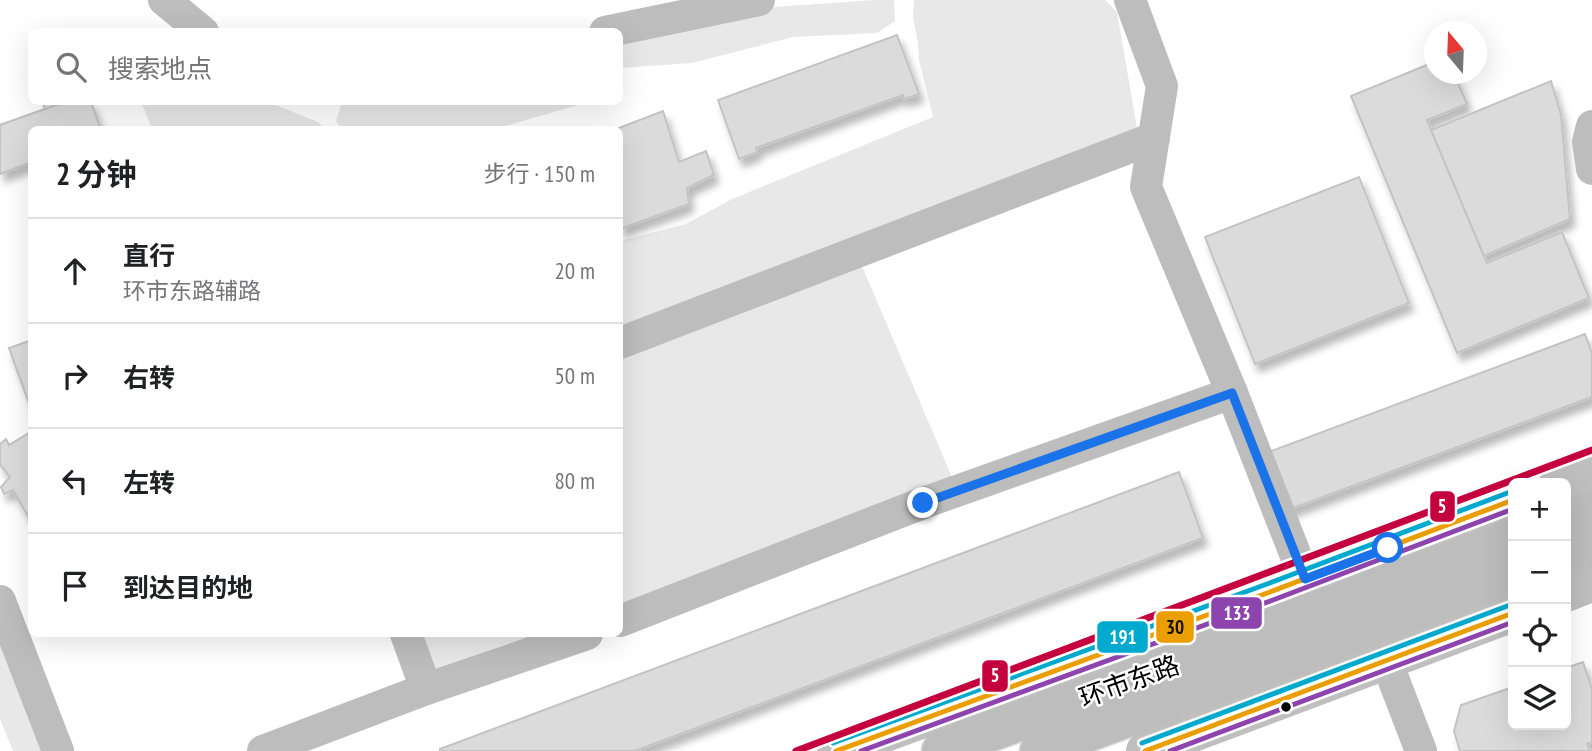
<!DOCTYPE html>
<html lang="zh">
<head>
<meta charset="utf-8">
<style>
	body { margin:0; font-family:"PT Sans Narrow","Noto Sans SC",sans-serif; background:#f2f2f2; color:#202124 }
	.controls { position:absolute; right:21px; bottom:21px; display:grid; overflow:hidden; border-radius:10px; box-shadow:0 7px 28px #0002 }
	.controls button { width:63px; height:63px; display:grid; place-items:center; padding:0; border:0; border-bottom:2px solid #e0e0e0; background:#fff; color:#202124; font:35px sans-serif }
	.compass { position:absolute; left:1424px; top:21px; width:63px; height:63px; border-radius:50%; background:#fff; box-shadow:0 7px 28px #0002; rotate:341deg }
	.stop { position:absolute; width:21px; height:21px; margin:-16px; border:5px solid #1a73e8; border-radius:50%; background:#fff }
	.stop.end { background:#1a73e8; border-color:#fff; box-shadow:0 2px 7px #0008 }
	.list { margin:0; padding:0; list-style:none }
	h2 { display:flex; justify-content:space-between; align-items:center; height:91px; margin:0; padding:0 28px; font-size:30px }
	h2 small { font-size:23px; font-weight:400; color:#757577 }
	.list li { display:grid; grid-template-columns:46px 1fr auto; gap:21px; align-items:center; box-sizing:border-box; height:105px; padding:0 28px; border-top:2px solid #e0e0e0 }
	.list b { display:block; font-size:26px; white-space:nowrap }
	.list p { margin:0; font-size:23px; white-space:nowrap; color:#757577 }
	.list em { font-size:23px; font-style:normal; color:#757577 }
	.icon { flex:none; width:38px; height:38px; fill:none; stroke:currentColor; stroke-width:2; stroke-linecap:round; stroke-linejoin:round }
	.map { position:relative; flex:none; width:1592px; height:751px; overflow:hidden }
	.search { position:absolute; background:#fff; box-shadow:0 7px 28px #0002; left:28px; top:28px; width:595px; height:77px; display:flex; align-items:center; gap:18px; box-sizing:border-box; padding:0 24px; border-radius:10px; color:#757577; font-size:26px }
	.panel { position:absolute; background:#fff; box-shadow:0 7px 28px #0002; left:28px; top:126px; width:595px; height:511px; border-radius:10px }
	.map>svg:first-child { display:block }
</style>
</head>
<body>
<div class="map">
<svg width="1592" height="751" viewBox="0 0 1592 751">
	<defs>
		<filter id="shadow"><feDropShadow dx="4.5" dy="8" stdDeviation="3.5" flood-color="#0004"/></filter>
	</defs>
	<rect width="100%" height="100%" fill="#fff"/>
	<g fill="#e8e8e8">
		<polygon points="874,0 894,0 895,21 877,33 793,37 692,63 620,68 620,39 760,8"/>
		<polygon points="914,0 1105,0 1117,12 1138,134 620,333 620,241 686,224 732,199 933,117 919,60 918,43 913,17"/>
		<polygon points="141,102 268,102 318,122 325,129 152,129"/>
		<polygon points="342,102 577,102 578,105 495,129 342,130 336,121"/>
		<polygon points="862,266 954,482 620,607 620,357"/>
		<polygon points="0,624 50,751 13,751 0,719"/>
		<polygon points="422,634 549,634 437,675"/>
	</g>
	<g fill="#dbdbdb" stroke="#c3c3c3" stroke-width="2" filter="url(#shadow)">
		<polygon points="897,35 919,94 904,99 903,95 756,148 757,152 739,159 718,100"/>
		<polygon points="1434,62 1434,74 1454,74 1467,104 1427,120 1487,263 1562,232 1589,298 1457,353 1351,96"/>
		<polygon points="1551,81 1561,115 1570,219 1484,256 1431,130"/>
		<polygon points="42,102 91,102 101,130 32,130 32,162 0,174 0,125 45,109"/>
		<polygon points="65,102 91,102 101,130 32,130 32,162 0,174 0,125"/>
		<polygon points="663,111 679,162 706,151 714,175 687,188 689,204 620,229 620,130 614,130"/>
		<polygon points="1359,177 1409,303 1255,364 1205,237"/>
		<polygon points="1585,334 1592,354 1592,397 1288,510 1266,453"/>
		<polygon points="32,340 32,409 31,409 9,348"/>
		<polygon points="32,431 32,517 29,518 13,490 4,494 1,487 10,477 0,465 0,444 6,439 9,445"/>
		<polygon points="1179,472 1203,538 635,751 440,751 440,749"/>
		<polygon points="1583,662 1592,689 1592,742 1587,744 1590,751 1460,751 1454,731 1461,705 1513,687 1513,725 1566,725 1566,668"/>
	</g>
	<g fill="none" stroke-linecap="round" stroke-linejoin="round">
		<g stroke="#dbdbdb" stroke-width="41">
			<g id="trunk">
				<polyline points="1566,519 1592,509"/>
				<polyline points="1566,554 1592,544"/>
				<polyline points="1305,579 1316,612"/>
				<polyline points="941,751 1513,538"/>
				<polyline points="1039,751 1513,574"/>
			</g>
		</g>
		<g stroke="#bdbdbd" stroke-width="32">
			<polyline points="164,0 203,32"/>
			<polyline points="1130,0 1162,86 1146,187 1232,393 1305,579"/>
			<polyline points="605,32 759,0"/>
			<polyline points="1592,126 1588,142 1592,169"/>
			<polyline points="620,343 1154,138"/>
			<polyline points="0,601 58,751"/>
			<polyline points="620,621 923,503 1232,393"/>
			<polyline points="1386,660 1421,751"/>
			<polyline points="426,689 587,634"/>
			<polyline points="263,751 426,689 406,634"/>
		</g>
		<g stroke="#bfbfbf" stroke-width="38">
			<polyline points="1558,483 1592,471"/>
			<polyline points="1566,593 1592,583"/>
			<polyline points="836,751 1270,592 1513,500"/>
			<polyline points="1145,751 1513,613"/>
		</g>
		<use href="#trunk" stroke="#bdbdbd" stroke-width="38"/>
		<g stroke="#fff" stroke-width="10">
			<g id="bus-1">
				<polyline points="836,751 1270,592 1513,500"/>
				<polyline points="1145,751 1513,613"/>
			</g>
		</g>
		<g stroke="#fff" stroke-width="10">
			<g id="bus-2">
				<polyline points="861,751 1273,600 1513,509"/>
				<polyline points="1170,751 1513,622"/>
			</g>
		</g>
		<g stroke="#fff" stroke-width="10">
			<g id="bus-3">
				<polyline points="833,743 1267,584 1510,492"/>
				<polyline points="1142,743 1510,605"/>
			</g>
		</g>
		<use href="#bus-1" stroke="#eb9e00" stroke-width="5"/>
		<use href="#bus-2" stroke="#8e44ad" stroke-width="5"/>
		<use href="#bus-3" stroke="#00a9ce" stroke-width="5"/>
		<g stroke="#fff" stroke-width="12">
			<polyline id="metro-1" points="796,751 1592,450"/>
		</g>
		<use href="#metro-1" stroke="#c5003e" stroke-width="7"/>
	</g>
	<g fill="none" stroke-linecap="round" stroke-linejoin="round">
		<polyline stroke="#1a73e8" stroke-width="9" points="923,503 1232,393 1305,579 1388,548"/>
	</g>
	<circle fill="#000" stroke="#fff" stroke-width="2.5" cx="1286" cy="707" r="6"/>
	<g text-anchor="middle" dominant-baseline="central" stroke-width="5" stroke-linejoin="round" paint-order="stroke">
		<g font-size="26" fill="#000" stroke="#fff">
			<text transform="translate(1129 681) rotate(-20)">环市东路</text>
		</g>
	</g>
	<g stroke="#fff" stroke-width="2.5">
		<rect x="1429" y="490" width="27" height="33" rx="7" fill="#c5003e"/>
		<rect x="1210" y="596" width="53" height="34" rx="7" fill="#8e44ad"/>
		<rect x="1155" y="610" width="40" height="34" rx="7" fill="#eb9e00"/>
		<rect x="1096" y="620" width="53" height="34" rx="7" fill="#00a9ce"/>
		<rect x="981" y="659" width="28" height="34" rx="7" fill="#c5003e"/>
	</g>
	<g font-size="19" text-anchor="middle" font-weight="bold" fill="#fff">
		<text x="1442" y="513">5</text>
		<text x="1237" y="620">133</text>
		<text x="1123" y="644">191</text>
		<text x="995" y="682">5</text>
	</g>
	<g font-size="19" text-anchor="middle" font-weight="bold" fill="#111">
		<text x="1175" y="634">30</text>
	</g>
</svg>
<div class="controls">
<button>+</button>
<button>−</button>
<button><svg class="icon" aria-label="locate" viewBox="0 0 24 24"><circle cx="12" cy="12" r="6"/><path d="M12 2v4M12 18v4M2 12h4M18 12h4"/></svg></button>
<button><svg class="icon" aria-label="layers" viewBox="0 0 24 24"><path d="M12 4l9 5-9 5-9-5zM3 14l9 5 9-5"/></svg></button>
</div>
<svg class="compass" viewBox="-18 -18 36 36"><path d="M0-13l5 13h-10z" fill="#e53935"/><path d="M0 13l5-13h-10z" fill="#757577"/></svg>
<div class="stop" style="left:1388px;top:548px"></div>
<div class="stop end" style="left:923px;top:503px"></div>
<div class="search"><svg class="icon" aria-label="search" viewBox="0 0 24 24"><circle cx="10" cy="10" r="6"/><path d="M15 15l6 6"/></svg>搜索地点</div>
<section class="panel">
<h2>2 分钟<small>步行 · 150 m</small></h2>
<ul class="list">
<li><svg class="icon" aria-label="ahead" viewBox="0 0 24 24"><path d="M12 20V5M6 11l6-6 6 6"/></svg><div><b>直行</b><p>环市东路辅路</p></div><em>20 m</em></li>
<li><svg class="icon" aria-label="right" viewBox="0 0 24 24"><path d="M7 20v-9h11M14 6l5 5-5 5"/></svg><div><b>右转</b></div><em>50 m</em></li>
<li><svg class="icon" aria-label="left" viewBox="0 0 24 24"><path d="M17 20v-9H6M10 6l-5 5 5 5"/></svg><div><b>左转</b></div><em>80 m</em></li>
<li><svg class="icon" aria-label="arrive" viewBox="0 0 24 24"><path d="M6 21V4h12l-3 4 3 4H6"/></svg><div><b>到达目的地</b></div></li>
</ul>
</section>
</div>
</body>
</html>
